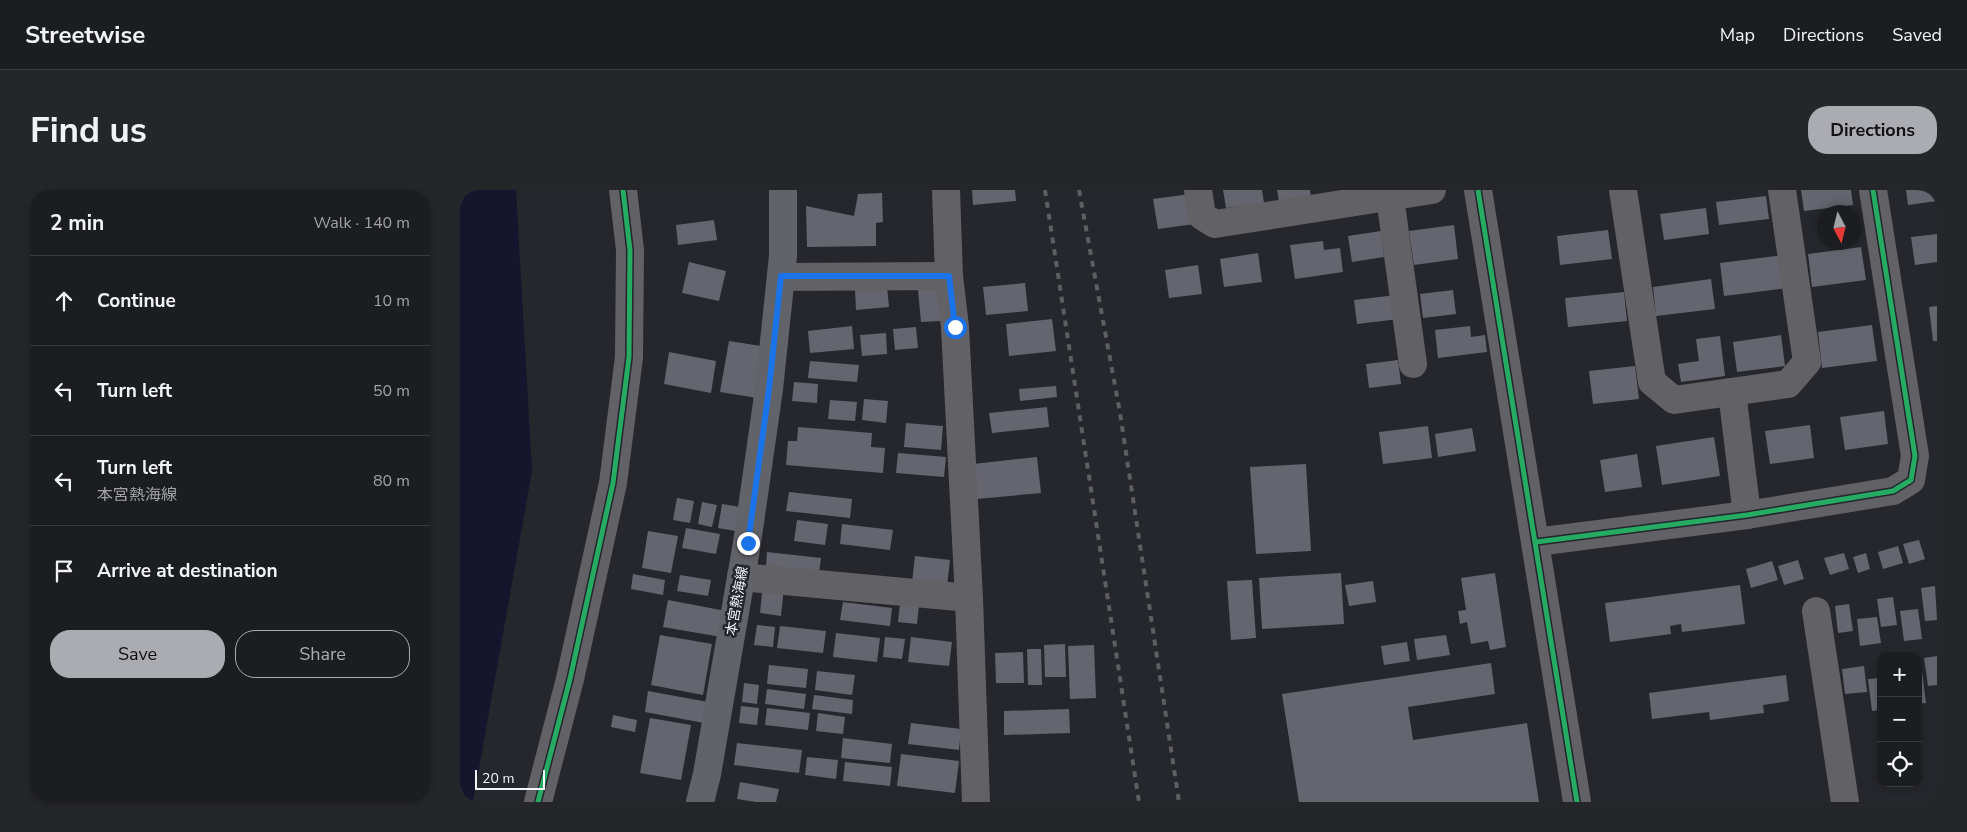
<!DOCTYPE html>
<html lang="en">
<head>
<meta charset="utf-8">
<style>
	body { margin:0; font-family:"Nunito Sans","Noto Sans JP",sans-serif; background:#25262a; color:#f1f3f6 }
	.controls { position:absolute; right:15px; bottom:15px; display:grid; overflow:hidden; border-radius:10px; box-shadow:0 2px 8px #0003 }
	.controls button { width:45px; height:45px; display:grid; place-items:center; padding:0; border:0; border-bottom:1px solid #3a3b3f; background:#1c1d21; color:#f1f3f6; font:25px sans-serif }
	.compass { position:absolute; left:1357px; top:15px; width:45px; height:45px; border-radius:50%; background:#1c1d21; box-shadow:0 2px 8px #0003; rotate:173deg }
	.scale { position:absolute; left:15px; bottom:12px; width:70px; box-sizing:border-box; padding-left:5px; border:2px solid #f3f4fa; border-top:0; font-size:14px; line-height:18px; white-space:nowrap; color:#f3f4fa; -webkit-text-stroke:4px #24252e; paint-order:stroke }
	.stop { position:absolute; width:15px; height:15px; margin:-11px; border:4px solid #1a73e8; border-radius:50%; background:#fff }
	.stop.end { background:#1a73e8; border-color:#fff; box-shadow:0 1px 5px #0008 }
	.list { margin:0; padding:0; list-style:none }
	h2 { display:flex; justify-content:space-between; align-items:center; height:65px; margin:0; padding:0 20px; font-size:21px }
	h2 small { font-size:16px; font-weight:400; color:#a0a2a5 }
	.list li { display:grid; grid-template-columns:32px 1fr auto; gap:15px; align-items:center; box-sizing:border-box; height:90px; padding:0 20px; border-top:1px solid #3a3b3f }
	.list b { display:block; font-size:19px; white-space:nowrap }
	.list p { margin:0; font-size:16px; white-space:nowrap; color:#a0a2a5 }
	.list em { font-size:16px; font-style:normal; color:#a0a2a5 }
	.actions { display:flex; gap:10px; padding:15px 20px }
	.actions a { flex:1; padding:11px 0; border:1px solid #abacb2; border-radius:20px; text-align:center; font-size:18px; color:#abacb2 }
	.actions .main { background:#abacb2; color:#111 }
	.icon { flex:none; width:28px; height:28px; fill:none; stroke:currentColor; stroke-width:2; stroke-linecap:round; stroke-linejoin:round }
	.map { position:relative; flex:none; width:1477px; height:612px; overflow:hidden; border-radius:20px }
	header { display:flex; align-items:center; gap:30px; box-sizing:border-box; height:70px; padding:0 25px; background:#1c1d21; border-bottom:1px solid #3a3b3f }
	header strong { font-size:24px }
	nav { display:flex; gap:28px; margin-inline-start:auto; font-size:18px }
	.intro { display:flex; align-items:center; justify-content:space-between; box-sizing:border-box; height:120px; padding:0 30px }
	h1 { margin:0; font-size:35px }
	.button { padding:12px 22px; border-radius:20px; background:#abacb2; color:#111; font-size:18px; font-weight:700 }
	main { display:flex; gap:30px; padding:0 30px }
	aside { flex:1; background:#1c1d21; border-radius:20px; box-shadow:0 2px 8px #0003 }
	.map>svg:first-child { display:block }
</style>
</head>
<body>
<header>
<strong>Streetwise</strong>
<nav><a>Map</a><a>Directions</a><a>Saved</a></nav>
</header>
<div class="intro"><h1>Find us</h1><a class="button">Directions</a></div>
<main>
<aside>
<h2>2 min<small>Walk · 140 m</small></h2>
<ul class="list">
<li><svg class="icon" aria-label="ahead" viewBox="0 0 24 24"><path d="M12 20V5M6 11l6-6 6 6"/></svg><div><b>Continue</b></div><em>10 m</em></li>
<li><svg class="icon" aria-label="left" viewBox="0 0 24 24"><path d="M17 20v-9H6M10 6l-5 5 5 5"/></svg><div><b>Turn left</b></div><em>50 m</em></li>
<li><svg class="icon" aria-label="left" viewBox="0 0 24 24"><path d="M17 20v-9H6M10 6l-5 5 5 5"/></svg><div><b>Turn left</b><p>本宮熱海線</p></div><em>80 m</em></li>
<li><svg class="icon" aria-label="arrive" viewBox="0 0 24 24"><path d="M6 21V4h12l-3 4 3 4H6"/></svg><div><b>Arrive at destination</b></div></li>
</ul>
<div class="actions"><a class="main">Save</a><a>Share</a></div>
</aside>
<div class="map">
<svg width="1477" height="612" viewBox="0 0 1477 612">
	<rect width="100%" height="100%" fill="#26272c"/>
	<polygon fill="#16152e" points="0,0 56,0 72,281 13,612 0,612"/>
	<g fill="#64656e">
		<polygon points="512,0 555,0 556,11 513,15"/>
		<polygon points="763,0 802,0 804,13 766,18"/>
		<polygon points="817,0 850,0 851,7 819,11"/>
		<polygon points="1341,0 1391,0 1393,15 1344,21"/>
		<polygon points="1446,0 1477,0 1477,11 1448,15"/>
		<polygon points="422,3 423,32 416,33 416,56 347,57 346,16 394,26 398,4"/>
		<polygon points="730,4 735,34 698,39 693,9"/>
		<polygon points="1306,6 1309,29 1259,35 1256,12"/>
		<polygon points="1246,18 1249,44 1204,50 1200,24"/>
		<polygon points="254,30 257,50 218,55 216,35"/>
		<polygon points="994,35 998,69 954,75 949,41"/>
		<polygon points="1148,40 1152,69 1100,75 1097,46"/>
		<polygon points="921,41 924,67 892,72 888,46"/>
		<polygon points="1477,44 1477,72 1455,75 1451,47"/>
		<polygon points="863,51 864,60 880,58 883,82 835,89 830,55"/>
		<polygon points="1401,57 1406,90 1352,97 1348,64"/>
		<polygon points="798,63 802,92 764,97 760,69"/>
		<polygon points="1324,65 1328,98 1264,106 1260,73"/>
		<polygon points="229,72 266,81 259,111 222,103"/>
		<polygon points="738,75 742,104 709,108 705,80"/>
		<polygon points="1251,89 1255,119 1196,126 1193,97"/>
		<polygon points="565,93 568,121 526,125 523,97"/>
		<polygon points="427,97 429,117 396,120 395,100"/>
		<polygon points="478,98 481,131 461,132 458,100"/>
		<polygon points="993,100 996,124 963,128 960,104"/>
		<polygon points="1164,102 1167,131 1108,137 1105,108"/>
		<polygon points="936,105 939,129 897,134 894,110"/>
		<polygon points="1477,116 1477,151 1473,151 1469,117"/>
		<polygon points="592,129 596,161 549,166 546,134"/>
		<polygon points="1412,135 1417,171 1362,178 1358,142"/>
		<polygon points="392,136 394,159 350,163 348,141"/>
		<polygon points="1010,136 1011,147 1025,145 1027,162 978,168 975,140"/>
		<polygon points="456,137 458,158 435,160 433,139"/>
		<polygon points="426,143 427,164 402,166 400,145"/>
		<polygon points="1321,145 1325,176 1277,182 1273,152"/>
		<polygon points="1260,146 1265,186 1221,192 1218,174 1239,171 1236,149"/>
		<polygon points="269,151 307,157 297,208 260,202"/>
		<polygon points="209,162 256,171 251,203 204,194"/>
		<polygon points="938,170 941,194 909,198 906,174"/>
		<polygon points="350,171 399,175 397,192 348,188"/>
		<polygon points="1175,176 1179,209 1133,214 1129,181"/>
		<polygon points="334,192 358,194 357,213 332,211"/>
		<polygon points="596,196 597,207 560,211 559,199"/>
		<polygon points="404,209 428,211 426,233 402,230"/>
		<polygon points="370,210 397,212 395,231 368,229"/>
		<polygon points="587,217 589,237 532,243 529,223"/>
		<polygon points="1424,221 1428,254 1385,260 1380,227"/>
		<polygon points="446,233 483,236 481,260 444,257"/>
		<polygon points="1350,235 1354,268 1310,274 1305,241"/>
		<polygon points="968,236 972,268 923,274 919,242"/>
		<polygon points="338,237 412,243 411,257 425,258 423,283 326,275 328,251 337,251"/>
		<polygon points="1012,238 1016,261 978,267 975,244"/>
		<polygon points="1254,247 1260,286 1202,295 1196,256"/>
		<polygon points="438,263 486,267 484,287 436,283"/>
		<polygon points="1177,264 1182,297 1145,302 1140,270"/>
		<polygon points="577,267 581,303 517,309 513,274"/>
		<polygon points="846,274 851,361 796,364 790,277"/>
		<polygon points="329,302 392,309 390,328 326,321"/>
		<polygon points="217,308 234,311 230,333 213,330"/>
		<polygon points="242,312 257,315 252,337 238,334"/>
		<polygon points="262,314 280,317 276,341 258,338"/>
		<polygon points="337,330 368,334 365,355 334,351"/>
		<polygon points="382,334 433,340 430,360 380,354"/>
		<polygon points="226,338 260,344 256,364 222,358"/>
		<polygon points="188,341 218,346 211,383 182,378"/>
		<polygon points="1459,350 1465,369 1449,374 1443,354"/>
		<polygon points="1438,356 1443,373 1423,379 1418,362"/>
		<polygon points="307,362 361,368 359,383 306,376"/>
		<polygon points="1384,363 1389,379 1370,385 1364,368"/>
		<polygon points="1406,363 1410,379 1398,383 1393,367"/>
		<polygon points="455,366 490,370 487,396 452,392"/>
		<polygon points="1338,370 1344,389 1324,395 1318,376"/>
		<polygon points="1312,371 1318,390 1291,398 1286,379"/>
		<polygon points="881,383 884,434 802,439 799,388"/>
		<polygon points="1035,383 1046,457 1030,460 1028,451 1011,454 1007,432 1000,434 998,421 1006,420 1001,388"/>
		<polygon points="173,384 205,390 203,405 171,399"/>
		<polygon points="220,385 251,390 248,406 217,401"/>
		<polygon points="792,390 796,448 771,450 767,391"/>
		<polygon points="913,391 916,412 889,416 885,395"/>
		<polygon points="303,394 324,397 321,426 300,423"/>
		<polygon points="1280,395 1285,434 1222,442 1221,434 1210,436 1211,444 1150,452 1145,413"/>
		<polygon points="1475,396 1477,430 1465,431 1461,398"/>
		<polygon points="1433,407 1437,435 1421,437 1417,409"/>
		<polygon points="208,410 266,421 261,447 203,437"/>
		<polygon points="383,412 432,418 430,436 380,430"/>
		<polygon points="440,413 459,415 457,434 438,432"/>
		<polygon points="1389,414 1393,441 1378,443 1375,416"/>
		<polygon points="1458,419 1462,449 1444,451 1440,421"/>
		<polygon points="1417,427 1421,453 1400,456 1397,429"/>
		<polygon points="297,435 315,437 313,457 294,455"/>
		<polygon points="320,436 366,441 363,463 317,458"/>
		<polygon points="376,443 420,448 417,472 373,467"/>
		<polygon points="200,445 252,454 243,505 191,495"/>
		<polygon points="986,445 990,465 957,470 954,449"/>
		<polygon points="425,447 445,449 442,469 423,467"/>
		<polygon points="451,447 492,452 489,476 448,472"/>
		<polygon points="947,452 950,471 924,475 921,456"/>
		<polygon points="605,454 606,487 585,487 584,455"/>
		<polygon points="634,455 636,508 610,509 608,456"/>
		<polygon points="567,459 581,459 582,495 568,495"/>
		<polygon points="563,462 564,493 536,493 535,463"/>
		<polygon points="1477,466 1477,495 1468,496 1464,468"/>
		<polygon points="1031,473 1035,504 948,517 953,550 1067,533 1079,612 839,612 822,504"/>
		<polygon points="309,475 348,479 346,498 307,494"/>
		<polygon points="1404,476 1407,502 1385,504 1382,479"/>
		<polygon points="357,481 395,485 392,505 355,500"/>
		<polygon points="1462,481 1466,513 1458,514 1458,482"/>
		<polygon points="1326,485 1329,511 1303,515 1304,523 1250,530 1249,522 1192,529 1189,503"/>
		<polygon points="1421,488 1421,520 1412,521 1408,489"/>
		<polygon points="284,493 299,495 297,514 282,512"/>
		<polygon points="307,499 346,504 344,519 305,514"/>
		<polygon points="188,501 248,512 244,533 185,522"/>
		<polygon points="354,505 393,510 392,524 352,519"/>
		<polygon points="281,516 299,518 297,535 279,533"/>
		<polygon points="307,518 350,523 348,540 305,535"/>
		<polygon points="609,519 610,543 544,545 544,521"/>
		<polygon points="358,523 385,527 383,544 356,541"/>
		<polygon points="153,525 177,530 175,542 151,537"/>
		<polygon points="190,528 231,535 221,590 180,583"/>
		<polygon points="451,533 501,539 499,560 448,554"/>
		<polygon points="383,548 432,554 430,573 381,568"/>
		<polygon points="277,553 342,560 339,583 274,575"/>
		<polygon points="441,564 499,571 495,603 437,596"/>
		<polygon points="347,567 378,570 376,589 345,585"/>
		<polygon points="385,572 432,577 430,596 383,591"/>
		<polygon points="280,592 319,599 316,612 296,612 277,609"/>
	</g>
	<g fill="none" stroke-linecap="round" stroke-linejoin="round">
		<g stroke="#626266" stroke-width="28">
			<polyline points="486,0 489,86 495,137 509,408 516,612"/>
			<polyline points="738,0 742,26 755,34 972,0"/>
			<polyline points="1163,0 1192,192 1214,210 1328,194 1347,172 1322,0"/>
			<polyline points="930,7 953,174"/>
			<polyline points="321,87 489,86"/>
			<polyline points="1272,202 1287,325"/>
			<polyline points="1076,352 1287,325 1433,301 1451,290 1455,266 1413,0"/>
			<polyline points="281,387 509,408"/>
			<polyline points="1356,421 1385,612"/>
			<polyline points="78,612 110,489 153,293 169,167 170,60 163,0"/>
		</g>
		<polyline stroke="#626266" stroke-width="28" points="1018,0 1117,612"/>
		<polyline stroke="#626269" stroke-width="28" points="240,612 247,584 287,353 309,199 323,66 323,0"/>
		<g stroke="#5d5e62" stroke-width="4" stroke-dasharray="6 6" stroke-linecap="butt">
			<polyline points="585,0 679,612"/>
			<polyline points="619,0 660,223 719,612"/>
		</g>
		<g stroke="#24252e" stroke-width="8">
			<g id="cycleway">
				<polyline points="1018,0 1117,612"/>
				<polyline points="1076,352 1287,325 1433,301 1451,290 1455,266 1413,0"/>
				<polyline points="78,612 110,489 153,293 169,167 170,60 163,0"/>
			</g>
		</g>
		<use href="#cycleway" stroke="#26ab63" stroke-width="5"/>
	</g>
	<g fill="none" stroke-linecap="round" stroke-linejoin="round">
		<polyline stroke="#1a73e8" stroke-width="6" points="288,353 309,199 321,86 489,86 495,137"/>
	</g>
	<g text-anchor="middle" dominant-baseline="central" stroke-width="5" stroke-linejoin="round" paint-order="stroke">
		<g font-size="14" fill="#f3f4fa" stroke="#24252e">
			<text transform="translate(277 411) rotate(-80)">本宮熱海線</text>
		</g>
	</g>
</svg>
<div class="controls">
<button>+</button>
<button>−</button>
<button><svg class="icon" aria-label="locate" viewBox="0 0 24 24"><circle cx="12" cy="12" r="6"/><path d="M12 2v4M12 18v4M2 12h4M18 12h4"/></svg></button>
</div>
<svg class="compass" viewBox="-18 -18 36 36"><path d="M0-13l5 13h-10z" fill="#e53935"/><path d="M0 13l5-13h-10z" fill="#a0a2a5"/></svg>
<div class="scale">20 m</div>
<div class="stop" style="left:495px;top:137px"></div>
<div class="stop end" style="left:288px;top:353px"></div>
</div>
</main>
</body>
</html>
